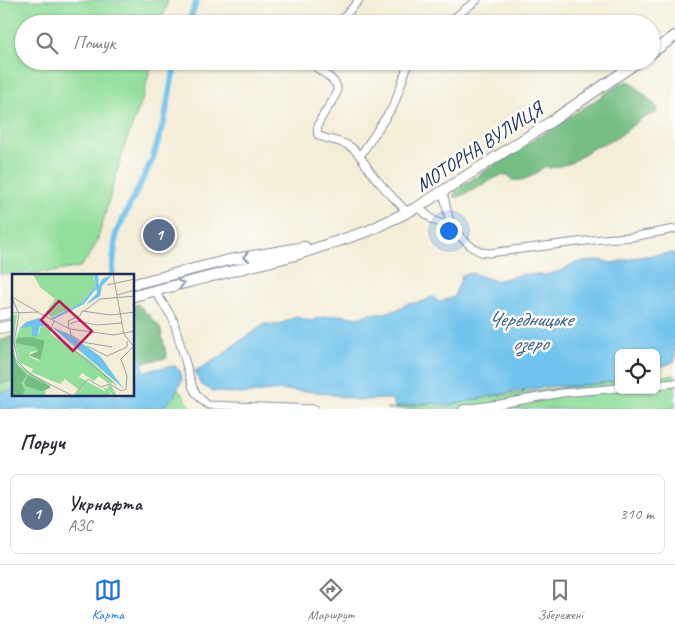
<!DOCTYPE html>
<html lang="uk">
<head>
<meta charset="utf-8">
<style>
	body { margin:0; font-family:Caveat,sans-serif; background:#f7f7f7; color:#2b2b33 }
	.controls { position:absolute; right:15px; bottom:15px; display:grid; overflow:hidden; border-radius:8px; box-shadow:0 1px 4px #0004 }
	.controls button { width:45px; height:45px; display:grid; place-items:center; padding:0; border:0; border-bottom:1px solid #e1e1e2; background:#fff; color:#2b2b33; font:25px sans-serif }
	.you { position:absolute; left:448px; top:230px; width:18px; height:18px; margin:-12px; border:4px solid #fff; border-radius:50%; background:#1a73e8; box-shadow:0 0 0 8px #1a73e833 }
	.badge { display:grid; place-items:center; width:32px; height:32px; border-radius:50%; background:#1a73e8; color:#fff; font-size:16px; font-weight:700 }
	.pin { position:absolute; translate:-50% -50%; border:2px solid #fff; box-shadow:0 1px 5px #0006 }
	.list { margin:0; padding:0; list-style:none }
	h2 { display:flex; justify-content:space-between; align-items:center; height:65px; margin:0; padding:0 20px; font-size:21px }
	h2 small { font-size:16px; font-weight:400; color:#7c7c81 }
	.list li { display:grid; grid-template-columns:32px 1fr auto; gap:15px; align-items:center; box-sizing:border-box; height:80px; margin:0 10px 10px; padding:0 10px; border:1px solid #e1e1e2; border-radius:8px }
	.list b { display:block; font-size:19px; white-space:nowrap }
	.list p { margin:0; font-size:16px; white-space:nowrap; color:#7c7c81 }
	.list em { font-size:16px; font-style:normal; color:#7c7c81 }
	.icon { flex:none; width:28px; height:28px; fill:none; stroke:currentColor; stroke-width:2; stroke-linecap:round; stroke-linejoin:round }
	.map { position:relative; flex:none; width:675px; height:409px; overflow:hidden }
	.search { position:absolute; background:#fff; box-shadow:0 1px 4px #0004; left:15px; right:15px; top:15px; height:55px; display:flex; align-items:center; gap:12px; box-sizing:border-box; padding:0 18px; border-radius:28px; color:#7c7c81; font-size:19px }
	.sheet { height:155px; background:#fff }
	nav { display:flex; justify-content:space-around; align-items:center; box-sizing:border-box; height:70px; border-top:1px solid #e1e1e2; background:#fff; font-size:14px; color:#7c7c81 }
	nav a { display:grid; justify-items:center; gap:2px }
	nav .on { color:#1a73e8 }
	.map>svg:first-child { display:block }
</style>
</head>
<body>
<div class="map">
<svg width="675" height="409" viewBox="0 0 675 409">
	<rect width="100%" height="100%" fill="#fdfcf7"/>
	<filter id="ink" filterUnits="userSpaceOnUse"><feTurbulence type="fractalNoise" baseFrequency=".02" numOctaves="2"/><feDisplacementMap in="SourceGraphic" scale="10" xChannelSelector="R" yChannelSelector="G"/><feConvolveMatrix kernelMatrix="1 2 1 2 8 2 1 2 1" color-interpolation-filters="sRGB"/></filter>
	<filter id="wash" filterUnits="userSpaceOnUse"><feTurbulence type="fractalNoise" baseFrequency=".0096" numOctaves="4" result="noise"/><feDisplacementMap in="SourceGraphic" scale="20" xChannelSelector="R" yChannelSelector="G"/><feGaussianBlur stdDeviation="1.12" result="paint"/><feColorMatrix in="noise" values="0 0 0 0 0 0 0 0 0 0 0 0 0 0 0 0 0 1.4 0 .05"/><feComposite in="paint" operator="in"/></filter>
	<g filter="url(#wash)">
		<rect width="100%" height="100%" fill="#f4eed9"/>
		<g fill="#92de9b" stroke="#56867c">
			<polygon points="0,0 168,0 161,24 24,24 24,61 152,61 143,98 126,141 97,242 90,255 80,267 52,272 0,274"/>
			<polygon points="675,375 675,409 386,409 619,381 619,390 656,390 656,377"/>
			<polygon points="14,381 14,390 0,394 0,383"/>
			<polygon points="178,389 193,409 162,409"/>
		</g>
		<g fill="#75bd83" stroke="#487670">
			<path d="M630,81L658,108L656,113L642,118L617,138L593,148L571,163L550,168L545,166C535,174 526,182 512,180L509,175C496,174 486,184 475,189C469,192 463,195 456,198L453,196L457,189L591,103L622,83Z"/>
			<polygon points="138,304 160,327 167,358 134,364 134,305"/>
			<polygon points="14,336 14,380 0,382 0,340"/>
		</g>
		<g fill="#6fc3ec" stroke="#4579a5">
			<path d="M675,253V361L656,369V353H619V381L576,386H553L511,392L446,406C429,399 412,406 395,407L392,399L359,400L319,392L281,390L240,394L213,391L200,384L195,371L220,357L230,348L265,324L277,325L296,317L310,321L319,318L339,315L359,318L368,314H379L396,310L407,304L425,301L432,296L439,302L454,297L462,275L472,273L495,281L524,274L547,275L563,270L574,263L600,260L612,263L644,256Z"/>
			<path d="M175,366L180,371L182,380L172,399L158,409H0V393L14,389V395H134V373C147,371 161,367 175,366Z"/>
		</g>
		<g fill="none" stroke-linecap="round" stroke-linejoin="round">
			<g stroke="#6fc3ec" stroke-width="6">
				<polyline points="188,24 197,0"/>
				<polyline points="112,275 116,233 152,160 164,122 172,78 177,61"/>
				<polyline points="134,349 143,372"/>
			</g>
		</g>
	</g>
	<g filter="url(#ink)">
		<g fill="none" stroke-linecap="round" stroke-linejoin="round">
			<g stroke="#888e9c" stroke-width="9">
				<g id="street">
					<polyline points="338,24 359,0"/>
					<polyline points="446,24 477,0"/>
					<path d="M316,61L315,66L317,68C323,73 331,77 335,83C346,96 312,117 318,135C329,141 341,140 351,147C361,154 365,165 373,175C383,188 396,200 407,212"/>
					<polyline points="360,156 394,105 409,61"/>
					<polyline points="443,191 451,228"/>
					<polyline points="418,207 433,220 451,228 473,248 481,252 489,253 602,239 632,237 675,229"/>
					<path d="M155,291L173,319L193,388C197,396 201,400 208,405L315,409"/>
					<polyline points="656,385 675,383"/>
					<polyline points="463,409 500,404 562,393 619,388"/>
				</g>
			</g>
			<g stroke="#888e9c" stroke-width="12">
				<g id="secondary">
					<polyline points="651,53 675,36"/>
					<polyline points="134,284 229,260 305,247"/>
					<polyline points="134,296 299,254 368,231 418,207 549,123 639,61"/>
					<polyline points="0,315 14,312"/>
					<polyline points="0,328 14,325"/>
				</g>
			</g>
			<use href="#street" stroke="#fff" stroke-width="7"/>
			<use href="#secondary" stroke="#fff" stroke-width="10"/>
		</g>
		<defs><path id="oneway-chevron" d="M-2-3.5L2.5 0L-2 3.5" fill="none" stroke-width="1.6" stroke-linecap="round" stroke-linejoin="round" transform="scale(1.25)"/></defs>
		<g stroke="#8d97ae">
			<use href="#oneway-chevron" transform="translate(246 257) rotate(170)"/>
			<use href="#oneway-chevron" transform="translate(181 284) rotate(-14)"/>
		</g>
	</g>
	<g text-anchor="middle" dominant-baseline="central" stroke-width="5" stroke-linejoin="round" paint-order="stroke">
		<g font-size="20" fill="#1b2f5e" stroke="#fdfcf7">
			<text transform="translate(479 147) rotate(-33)">МОТОРНА ВУЛИЦЯ</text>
		</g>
		<g font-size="21" font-style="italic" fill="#345b89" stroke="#fdfcf7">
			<text x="530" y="319">Чередницьке<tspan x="530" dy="24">озеро</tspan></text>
		</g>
	</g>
	<g transform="translate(12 274)">
		<rect width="122" height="122" fill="#f4eed9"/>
		<path d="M21,0H81L84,11L69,29L39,43L34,38L43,25L28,13ZM0,41H5L1,70L3,82L7,91L39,112L33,117L34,122H0ZM14,52H20V62L27,59L29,52L38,53L39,60L76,85L102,108L97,110L87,102L82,107L70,99L67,103L94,118L91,113L96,115L95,112L99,111L105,122H101L97,116L99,122H66L63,121L67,116L53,105L48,110L19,98L21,95L8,89L3,69L24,72L26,77L18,78L17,82L27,87L33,67H3L7,56Z" fill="#92de9b"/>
		<path d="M19,63L33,67L28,86L17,81L26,77L24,73L3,69L6,64ZM0,74L5,91L15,101L9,109L13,117L9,122H0ZM16,101L38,112V114L29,117L14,112L12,109Z" fill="#75bd83"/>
		<path d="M82,0H86L87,12L90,5L100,1L90,12L88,22L74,31L85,19ZM27,44L39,52H28L25,63L20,62V52L7,55L14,48ZM40,53L57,60L89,83L111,114Z" fill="#6fc3ec"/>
		<path fill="none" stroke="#6fc3ec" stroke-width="2.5" d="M40,45L71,29L84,13"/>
		<path fill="none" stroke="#9da2a8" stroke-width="1" d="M101,0L112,60L123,74M95,11L123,5M105,21L123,16M0,23L26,38M0,24L7,40L2,69L7,89L18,100L61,122M72,37L88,25L123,22M0,39L27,38M27,39L58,55L102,61L123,57M42,47L39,55L49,65L104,111M58,50L65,47L85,51L110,49M57,55L56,47L68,42L70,37L99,41L123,38M58,55L59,61L70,68L100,73M75,72L95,82L115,73V67M61,122L76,105L89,113L98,110L109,117L114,115L115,102L109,85L121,73"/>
		<path fill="#c2185b" fill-opacity="0.15" stroke="#c2185b" stroke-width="2.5" d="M47,27L80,57L61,77L29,46Z"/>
		<rect width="122" height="122" fill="none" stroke="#1b2f5e" stroke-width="2.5"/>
	</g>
</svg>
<div class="controls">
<button><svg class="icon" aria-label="locate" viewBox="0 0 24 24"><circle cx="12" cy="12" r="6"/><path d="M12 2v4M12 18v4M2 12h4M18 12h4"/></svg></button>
</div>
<div class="you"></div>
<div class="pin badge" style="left:159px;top:235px;background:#5c6f8a">1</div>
<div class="search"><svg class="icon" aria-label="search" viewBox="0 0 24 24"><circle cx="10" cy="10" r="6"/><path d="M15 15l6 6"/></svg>Пошук</div>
</div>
<section class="sheet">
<h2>Поруч<small></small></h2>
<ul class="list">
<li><span class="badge" style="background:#5c6f8a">1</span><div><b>Укрнафта</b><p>АЗС</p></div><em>310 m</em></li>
</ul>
</section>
<nav>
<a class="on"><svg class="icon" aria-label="map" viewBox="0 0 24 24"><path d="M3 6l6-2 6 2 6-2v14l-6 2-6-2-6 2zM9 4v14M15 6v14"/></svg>Карта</a>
<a><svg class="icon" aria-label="directions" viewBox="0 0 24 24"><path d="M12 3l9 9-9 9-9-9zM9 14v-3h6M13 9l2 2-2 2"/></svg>Маршрут</a>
<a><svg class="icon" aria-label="saved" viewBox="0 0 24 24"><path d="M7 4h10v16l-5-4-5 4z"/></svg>Збережені</a>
</nav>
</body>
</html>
